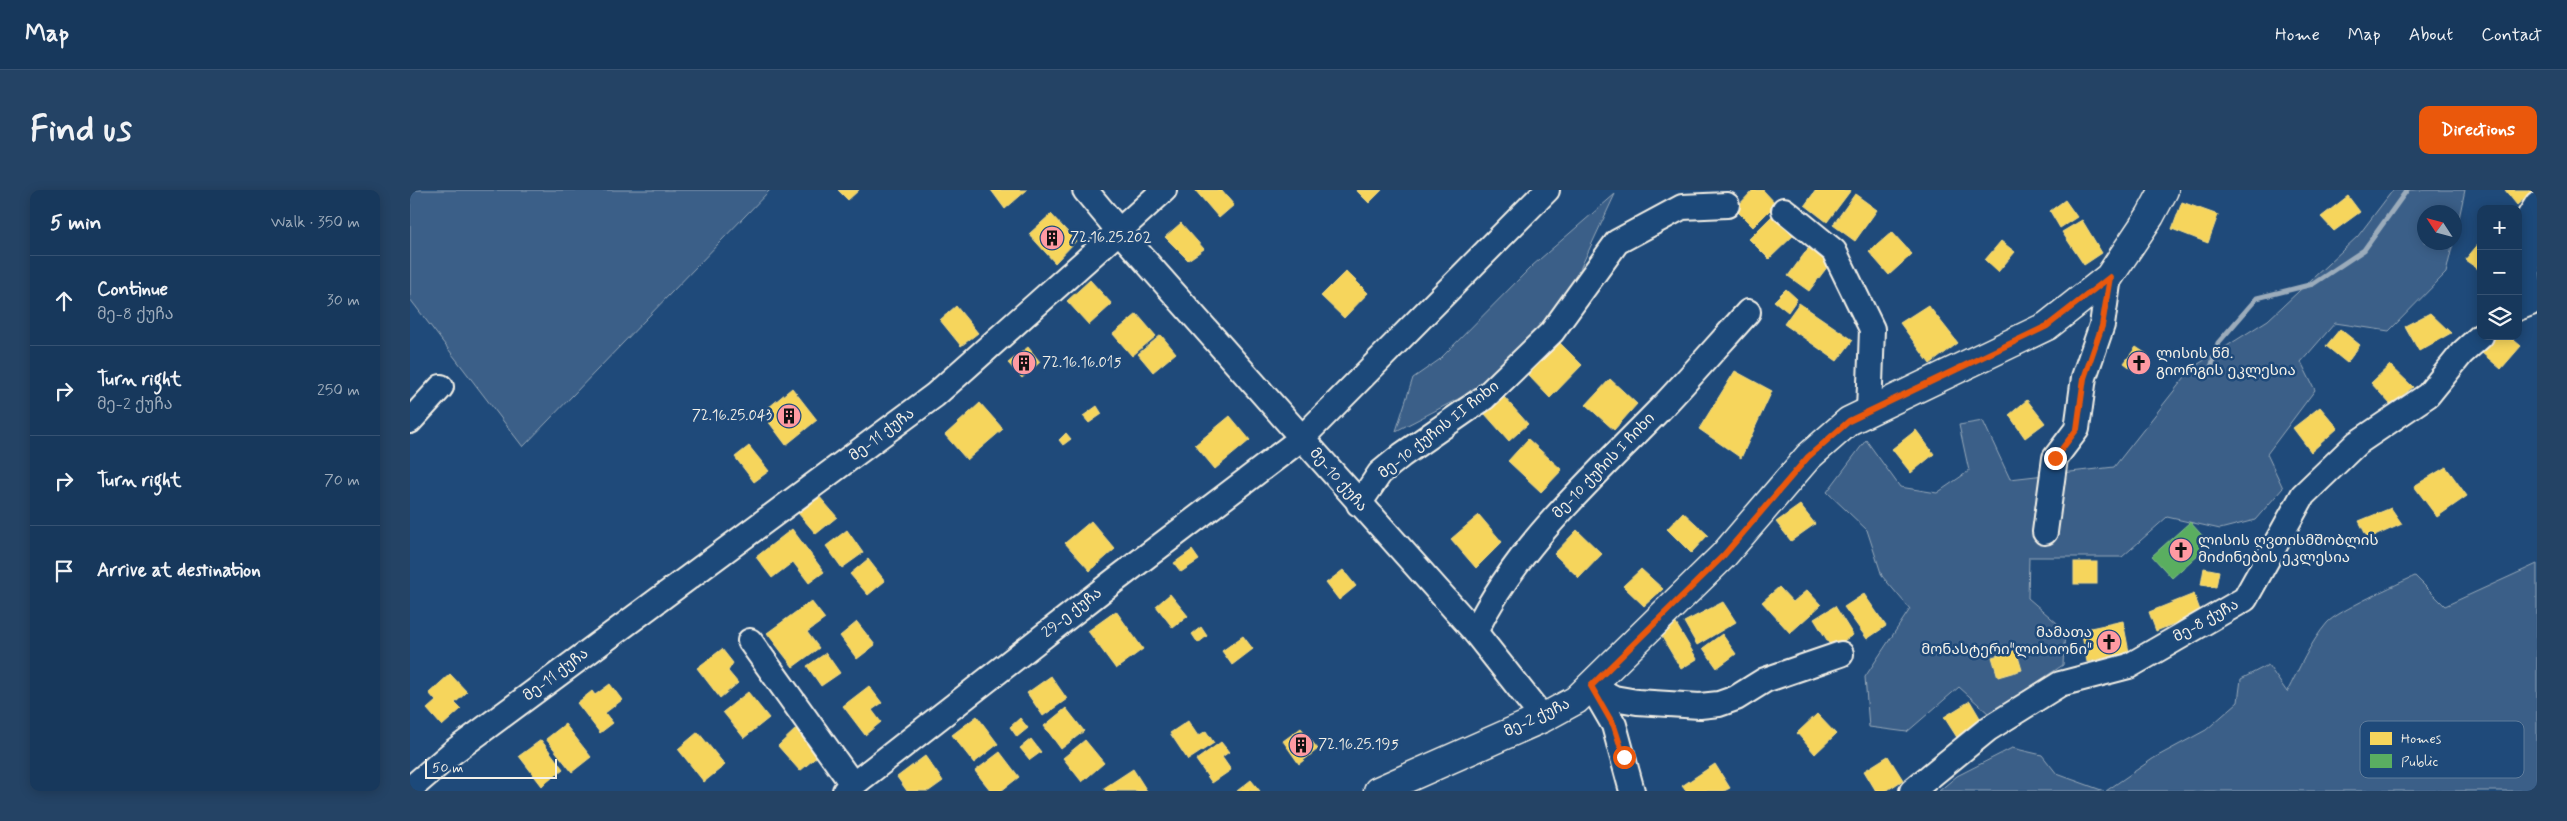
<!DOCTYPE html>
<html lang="en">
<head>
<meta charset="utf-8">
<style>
	body { margin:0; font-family:Mynerve,"Noto Sans Georgian",sans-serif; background:#244365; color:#f1f3f6 }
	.controls { position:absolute; right:15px; top:15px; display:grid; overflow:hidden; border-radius:10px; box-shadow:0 2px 12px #0003 }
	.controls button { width:45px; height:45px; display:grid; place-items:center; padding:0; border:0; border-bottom:1px solid #365272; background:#17385c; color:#f1f3f6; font:25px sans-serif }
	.compass { position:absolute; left:2007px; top:15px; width:45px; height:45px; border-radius:50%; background:#17385c; box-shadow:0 2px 12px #0003; rotate:306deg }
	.scale { position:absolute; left:15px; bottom:12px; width:132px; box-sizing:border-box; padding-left:5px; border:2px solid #f4f1e8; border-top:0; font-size:14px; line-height:18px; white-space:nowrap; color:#f4f1e8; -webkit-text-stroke:4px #1f4a7a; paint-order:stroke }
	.stop { position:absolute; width:15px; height:15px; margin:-11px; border:4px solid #ea580c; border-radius:50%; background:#fff }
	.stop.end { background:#ea580c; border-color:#fff; box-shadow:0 1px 5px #0008 }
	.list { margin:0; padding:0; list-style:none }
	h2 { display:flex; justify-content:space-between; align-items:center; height:65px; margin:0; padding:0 20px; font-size:21px }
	h2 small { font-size:16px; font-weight:400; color:#9eacbb }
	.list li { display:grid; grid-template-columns:32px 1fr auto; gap:15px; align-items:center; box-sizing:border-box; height:90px; padding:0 20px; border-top:1px solid #365272 }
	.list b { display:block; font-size:19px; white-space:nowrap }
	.list p { margin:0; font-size:16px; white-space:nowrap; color:#9eacbb }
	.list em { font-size:16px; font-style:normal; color:#9eacbb }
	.icon { flex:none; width:28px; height:28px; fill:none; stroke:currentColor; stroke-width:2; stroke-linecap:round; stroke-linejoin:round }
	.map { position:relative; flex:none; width:2127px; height:601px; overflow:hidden; border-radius:10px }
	header { display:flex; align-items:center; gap:30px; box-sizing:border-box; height:70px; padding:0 25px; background:#17385c; border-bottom:1px solid #365272 }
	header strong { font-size:24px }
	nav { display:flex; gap:28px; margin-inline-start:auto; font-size:18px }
	.intro { display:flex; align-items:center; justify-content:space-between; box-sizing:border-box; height:120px; padding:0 30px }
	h1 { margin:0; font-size:35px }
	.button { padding:12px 22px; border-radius:10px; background:#ea580c; color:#fff; font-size:18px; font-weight:700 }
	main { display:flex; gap:30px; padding:0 30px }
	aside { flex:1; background:#17385c; border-radius:10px; box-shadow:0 2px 12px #0003 }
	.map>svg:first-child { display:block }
</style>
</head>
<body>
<header>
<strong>Map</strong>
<nav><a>Home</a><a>Map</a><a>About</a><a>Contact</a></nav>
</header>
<div class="intro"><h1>Find us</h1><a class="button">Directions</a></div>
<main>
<aside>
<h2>5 min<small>Walk · 350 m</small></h2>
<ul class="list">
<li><svg class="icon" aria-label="ahead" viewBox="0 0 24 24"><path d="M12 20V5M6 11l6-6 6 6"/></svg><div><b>Continue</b><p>მე-8 ქუჩა</p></div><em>30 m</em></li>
<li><svg class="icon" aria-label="right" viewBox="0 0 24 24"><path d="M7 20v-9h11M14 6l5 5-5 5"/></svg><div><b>Turn right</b><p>მე-2 ქუჩა</p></div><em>250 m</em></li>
<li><svg class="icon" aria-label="right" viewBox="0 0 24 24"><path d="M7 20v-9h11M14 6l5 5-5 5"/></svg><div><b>Turn right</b></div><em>70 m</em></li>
<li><svg class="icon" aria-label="arrive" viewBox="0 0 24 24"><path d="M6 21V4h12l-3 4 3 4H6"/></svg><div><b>Arrive at destination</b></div></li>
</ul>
</aside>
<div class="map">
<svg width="2127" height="601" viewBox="0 0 2127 601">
	<rect width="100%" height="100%" fill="#1f4a7a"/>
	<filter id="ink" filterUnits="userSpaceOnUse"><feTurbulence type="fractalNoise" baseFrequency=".02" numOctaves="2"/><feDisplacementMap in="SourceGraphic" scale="10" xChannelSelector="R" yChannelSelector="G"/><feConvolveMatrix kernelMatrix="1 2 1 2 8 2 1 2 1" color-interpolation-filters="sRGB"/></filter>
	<g filter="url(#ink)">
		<g fill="#3a5f88" stroke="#97a8b8">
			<polygon points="0,0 360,0 113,257 0,109"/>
			<polygon points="1983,0 2055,0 2045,47 2044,22 2014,22 2014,52 2043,53 2036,83 1979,141 1925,133 1891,172 1905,200 1857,264 1873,298 1845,330 1810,339 1757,327 1712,367 1619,367 1618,408 1655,440 1653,475 1579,524 1549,497 1497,542 1459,537 1455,487 1500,419 1472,386 1457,340 1417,302 1456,250 1490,297 1527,303 1559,281 1549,235 1573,231 1600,289 1704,277 1782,178 1858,130 1948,46"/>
			<polygon points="1205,4 1158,105 1073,196 986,241 1003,188 1029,170 1122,76"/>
			<path d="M2127,374V601H1696L1744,568L1796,540L1828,512L1831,489L1858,475L1877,502C1889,479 1900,453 1917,433C1926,422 1989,393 2005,386L2035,416Z"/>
			<polygon points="1602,558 1632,565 1647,584 1694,601 1529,601 1547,586"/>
		</g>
		<g fill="#f6d55c" stroke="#f5dd86">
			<polygon points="428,0 449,0 438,10"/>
			<polygon points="581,0 617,0 595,19"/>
			<polygon points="785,0 811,0 824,15 809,28"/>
			<polygon points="946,0 972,0 959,13"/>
			<polygon points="1343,0 1353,0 1366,14 1343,37 1325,19"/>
			<polygon points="1406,0 1441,0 1417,32 1395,15"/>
			<polygon points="2095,0 2124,0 2107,15"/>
			<polygon points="1445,4 1467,20 1445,51 1423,35"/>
			<polygon points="1938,6 1950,22 1924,41 1911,27"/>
			<polygon points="1655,10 1667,27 1650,38 1640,21"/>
			<polygon points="1772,12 1808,25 1798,53 1762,39"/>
			<polygon points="1366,22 1387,42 1359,69 1339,49"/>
			<polygon points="641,24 666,51 645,73 619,44"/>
			<polygon points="1672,30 1692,63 1674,75 1652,42"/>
			<polygon points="771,33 794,59 778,70 755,47"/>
			<polygon points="1482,42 1502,64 1479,85 1459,62"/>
			<polygon points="1591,51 1605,62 1588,82 1575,70"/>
			<polygon points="2071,51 2071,81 2055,70"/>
			<polygon points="1400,56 1421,72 1399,101 1378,86"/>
			<polygon points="936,81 958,103 934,128 911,106"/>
			<polygon points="680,90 702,114 679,135 657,111"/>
			<polygon points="1376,99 1387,109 1378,122 1364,111"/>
			<polygon points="1389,113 1443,150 1427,171 1374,134"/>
			<polygon points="1518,115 1548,153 1520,174 1490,133"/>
			<polygon points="546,116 568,143 551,156 530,130"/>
			<polygon points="2020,123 2041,143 2009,161 1995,136"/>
			<polygon points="727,124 746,146 722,166 703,144"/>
			<polygon points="1930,139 1950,155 1937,173 1916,156"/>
			<polygon points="751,145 766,163 743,182 728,164"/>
			<polygon points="2087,146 2099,146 2111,156 2091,179 2072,163"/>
			<polygon points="1150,153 1172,175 1140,208 1118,185"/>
			<polygon points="618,157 630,172 612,188 598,173"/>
			<polygon points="1726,157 1738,165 1726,182 1714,173"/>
			<polygon points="1980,175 2003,197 1981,215 1961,193"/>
			<polygon points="1325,181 1362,201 1331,268 1289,239"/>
			<polygon points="1200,189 1227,214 1204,240 1176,215"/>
			<polygon points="382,198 407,230 376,255 352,223"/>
			<polygon points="1094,207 1118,234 1099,251 1075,224"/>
			<polygon points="1617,210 1635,233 1615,248 1599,225"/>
			<polygon points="570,213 593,239 557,270 535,245"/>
			<polygon points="687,216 692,224 679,233 673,226"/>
			<polygon points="1910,217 1928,238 1901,262 1883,238"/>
			<polygon points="820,226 840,250 805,279 785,255"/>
			<polygon points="1506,240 1524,264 1501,283 1482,259"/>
			<polygon points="656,243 661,249 653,255 649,250"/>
			<polygon points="1118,249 1152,280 1131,302 1098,271"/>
			<polygon points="339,256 359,281 344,292 325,267"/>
			<polygon points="2036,277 2057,306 2027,327 2004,296"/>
			<polygon points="408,305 427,327 406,344 388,323"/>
			<polygon points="1390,315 1405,334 1381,351 1366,332"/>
			<polygon points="1981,318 1992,334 1958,349 1949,331"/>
			<polygon points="1273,322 1298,345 1281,363 1257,339"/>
			<polygon points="1069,325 1092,352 1066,378 1041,349"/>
			<polygon points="681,331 705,359 680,381 655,353"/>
			<polygon points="382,339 414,382 399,393 383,372 362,388 346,367"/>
			<polygon points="437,340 453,363 432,378 416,356"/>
			<polygon points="1167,340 1192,364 1169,388 1144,364"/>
			<polygon points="782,360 789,370 771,382 764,373"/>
			<polygon points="458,369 475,391 458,405 440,384"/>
			<rect x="1664" y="372" width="23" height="22"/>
			<polygon points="1794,378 1809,381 1806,397 1791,395"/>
			<polygon points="1231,379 1253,399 1234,416 1213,396"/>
			<polygon points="933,380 946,396 929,410 916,393"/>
			<polygon points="1369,397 1383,412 1397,400 1411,415 1380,443 1352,412"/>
			<polygon points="760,404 778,426 763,438 746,416"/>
			<polygon points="1454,404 1476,436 1457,449 1434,417"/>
			<polygon points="1784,404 1791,423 1746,441 1739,422"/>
			<polygon points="401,411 415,429 397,442 409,458 383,477 357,443"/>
			<polygon points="1313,412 1326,432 1287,455 1274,432"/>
			<polygon points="1425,416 1443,445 1422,458 1404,429"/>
			<polygon points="706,421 733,459 706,479 678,441"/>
			<polygon points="1713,431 1719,462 1677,472 1671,440"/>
			<polygon points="447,432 465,455 447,469 430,446"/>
			<polygon points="1265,432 1287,469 1271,479 1249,442"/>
			<polygon points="791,437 797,446 788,453 782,444"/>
			<polygon points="1312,444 1326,464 1307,478 1293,458"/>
			<polygon points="833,446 843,459 822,475 812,461"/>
			<polygon points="312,459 323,473 318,481 328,493 310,508 287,478"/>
			<polygon points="1606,460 1612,480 1588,487 1582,467"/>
			<polygon points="416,463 430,483 411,496 397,476"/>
			<polygon points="40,484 57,502 45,513 51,519 32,536 17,519 26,511 19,503"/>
			<polygon points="641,486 657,509 633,526 617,503"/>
			<polygon points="200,494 212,510 195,523 203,533 190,543 167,513 182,501 185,505"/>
			<polygon points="459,496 472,513 462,520 471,532 455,545 433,516"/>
			<polygon points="338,502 359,528 334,548 313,522"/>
			<polygon points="1560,511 1573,533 1548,549 1534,527"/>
			<polygon points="656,518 674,541 651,559 634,536"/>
			<polygon points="1407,524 1426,544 1405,564 1387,543"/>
			<polygon points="567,526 588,554 564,573 542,545"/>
			<polygon points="610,528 618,538 607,547 600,537"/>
			<polygon points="778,531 788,546 796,541 804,553 778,570 760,543"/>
			<polygon points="155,534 181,567 162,582 136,549"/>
			<polygon points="387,538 410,564 390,581 368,556"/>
			<polygon points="891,538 908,559 889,574 873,551"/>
			<polygon points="288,542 315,575 294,592 268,559"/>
			<polygon points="621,549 631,562 620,570 610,558"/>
			<polygon points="131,550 153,579 132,596 109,566"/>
			<polygon points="675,550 694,573 672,592 653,568"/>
			<polygon points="811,552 819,562 812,567 821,580 802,593 786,570"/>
			<polygon points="590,562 609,587 591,601 581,601 565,581"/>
			<polygon points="515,566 533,591 519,601 497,601 487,587"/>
			<polygon points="1478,566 1493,590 1476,601 1466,601 1454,581"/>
			<polygon points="1305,574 1320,598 1314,601 1276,601 1272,596"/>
			<polygon points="723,579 737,601 696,601 694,598"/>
			<polygon points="841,590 850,601 827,601"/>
		</g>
		<polygon fill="#5aae61" stroke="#88c28a" points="1780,332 1800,354 1762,388 1742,366"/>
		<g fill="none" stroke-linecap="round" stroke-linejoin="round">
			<polyline stroke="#9cacbb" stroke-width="5" points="1799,185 1808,153 1847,108 1903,94 1954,60 1997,0"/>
			<g stroke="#f4f1e8" stroke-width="28">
				<g id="minor">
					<polyline points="675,0 709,41 754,0"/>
					<polyline points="1374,20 1424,61 1462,139 1459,221"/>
					<polyline points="2108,118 2121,113 2114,35 2127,14"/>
					<polyline points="0,231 31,197"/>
					<polyline points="949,314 970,283 992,265 1074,208 1142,142 1207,52 1272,17 1317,15"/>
					<polyline points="1635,342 1645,268 1667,239 1674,187 1692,135 1699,87"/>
					<path d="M1065,442C1109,352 1186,286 1254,215C1283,184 1310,153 1338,122"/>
					<polyline points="340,451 443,595"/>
					<polyline points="1181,496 1204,508 1227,512 1290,516 1309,514 1326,508 1355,490 1431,464"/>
					<polyline points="1182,497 1204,535 1222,601"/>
					<polyline points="1133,528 1065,442 892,248 1137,0"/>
					<polyline points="0,599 43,562 525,205 709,41 892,248 704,391 435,601"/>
					<polyline points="1502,601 1578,539 1650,494 1719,476 1835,409 1893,305 1947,253 2018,205 2052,163 2071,146"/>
				</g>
			</g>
			<g stroke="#f4f1e8" stroke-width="31">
				<polyline id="major" points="968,601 1133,528 1166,510 1314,365 1398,267 1439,231 1637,136 1699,87 1740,26 1754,0"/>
			</g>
			<use href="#minor" stroke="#1f4a7a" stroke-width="24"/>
			<use href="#major" stroke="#1f4a7a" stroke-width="28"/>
		</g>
	</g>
	<g fill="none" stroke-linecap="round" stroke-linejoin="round" filter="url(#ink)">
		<polyline stroke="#ea580c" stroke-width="6" points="1214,567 1204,536 1181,496 1314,365 1398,267 1439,231 1637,136 1700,87 1692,136 1674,188 1667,239 1645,268"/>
	</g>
	<defs>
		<g id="building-disc" transform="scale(1.25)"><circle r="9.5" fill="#ff9aa2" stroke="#1f4a7a"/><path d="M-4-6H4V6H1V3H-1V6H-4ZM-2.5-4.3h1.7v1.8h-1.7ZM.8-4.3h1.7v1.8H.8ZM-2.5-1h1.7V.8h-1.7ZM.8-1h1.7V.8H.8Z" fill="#111"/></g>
		<g id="church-disc" transform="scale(1.25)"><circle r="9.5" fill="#ff9aa2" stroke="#1f4a7a"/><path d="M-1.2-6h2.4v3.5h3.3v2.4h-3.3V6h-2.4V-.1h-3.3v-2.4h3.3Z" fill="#111"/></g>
	</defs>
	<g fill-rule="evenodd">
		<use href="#building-disc" x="642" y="48"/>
		<use href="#building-disc" x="614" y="173"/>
		<use href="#church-disc" x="1729" y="173"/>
		<use href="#building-disc" x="379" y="226"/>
		<use href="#church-disc" x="1771" y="360"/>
		<use href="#church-disc" x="1699" y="452"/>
		<use href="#building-disc" x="891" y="555"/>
	</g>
	<g text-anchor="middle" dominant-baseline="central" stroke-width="5" stroke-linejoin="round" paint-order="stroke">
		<g font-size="15" fill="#f4f1e8" stroke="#1f4a7a" text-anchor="start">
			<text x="660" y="48">72.16.25.202</text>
			<text x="1746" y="164">ლისის წმ.<tspan x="1746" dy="17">გიორგის ეკლესია</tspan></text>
			<text x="632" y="173">72.16.16.015</text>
			<text x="362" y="226" text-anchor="end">72.16.25.043</text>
			<text x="1788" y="351">ლისის ღვთისმშობლის<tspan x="1788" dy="17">მიძინების ეკლესია</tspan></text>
			<text x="1682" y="443" text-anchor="end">მამათა<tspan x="1682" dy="17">მონასტერი"ლისიონი"</tspan></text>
			<text x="908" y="555">72.16.25.195</text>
		</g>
		<g font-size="15" fill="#f4f1e8" stroke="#1f4a7a">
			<text transform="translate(1029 240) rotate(-38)">მე-10 ქუჩის II ჩიხი</text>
			<text transform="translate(472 245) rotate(-37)">მე-11 ქუჩა</text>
			<text transform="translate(1194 276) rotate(-46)">მე-10 ქუჩის I ჩიხი</text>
			<text transform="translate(928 290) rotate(49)">მე-10 ქუჩა</text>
			<text transform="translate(662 423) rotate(-38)">29-ე ქუჩა</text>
			<text transform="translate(1796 431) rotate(-29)">მე-8 ქუჩა</text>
			<text transform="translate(146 485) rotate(-37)">მე-11 ქუჩა</text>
			<text transform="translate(1127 528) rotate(-25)">მე-2 ქუჩა</text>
		</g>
	</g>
	<rect x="1950" y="531" width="164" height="57" rx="8" fill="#1f4a7a" stroke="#5f7c9b" stroke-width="1"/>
	<rect x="1960" y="542" width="22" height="13" fill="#f6d55c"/>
	<rect x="1960" y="564" width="22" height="14" fill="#5aae61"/>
	<g font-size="14" fill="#f4f1e8">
		<text x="1991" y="553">Homes</text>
		<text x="1991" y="576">Public</text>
	</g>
</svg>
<div class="controls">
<button>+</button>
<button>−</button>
<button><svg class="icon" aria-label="layers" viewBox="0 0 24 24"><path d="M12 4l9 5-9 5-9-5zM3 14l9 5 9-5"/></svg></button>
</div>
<svg class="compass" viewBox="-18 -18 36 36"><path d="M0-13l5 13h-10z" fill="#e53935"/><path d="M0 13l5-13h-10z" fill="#9eacbb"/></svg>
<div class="scale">50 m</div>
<div class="stop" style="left:1214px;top:567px"></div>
<div class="stop end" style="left:1645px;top:268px"></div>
</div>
</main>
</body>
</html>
